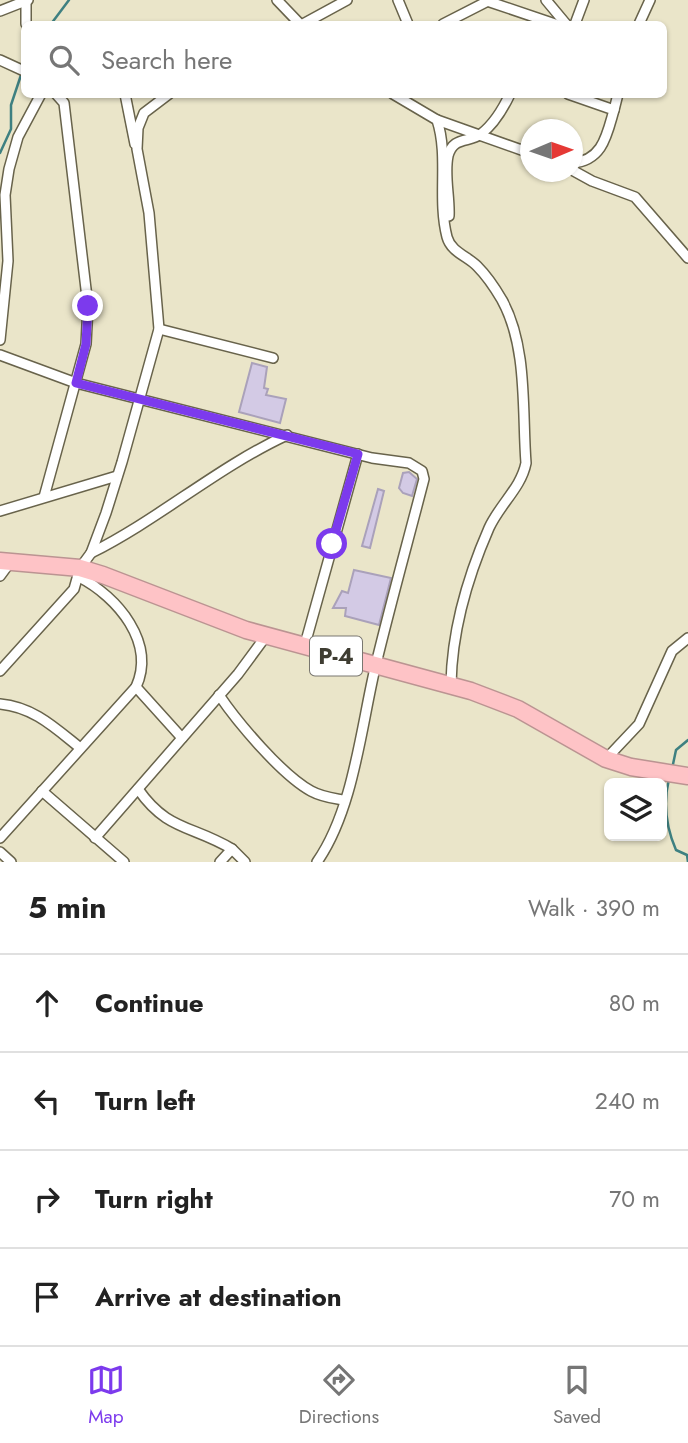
<!DOCTYPE html>
<html lang="en">
<head>
<meta charset="utf-8">
<style>
	body { margin:0; font-family:Jost,sans-serif; background:#f6f6f6; color:#222 }
	.controls { position:absolute; right:21px; bottom:21px; display:grid; overflow:hidden; border-radius:10px; box-shadow:0 2px 5px #0004 }
	.controls button { width:63px; height:63px; display:grid; place-items:center; padding:0; border:0; border-bottom:2px solid #e0e0e0; background:#fff; color:#222; font:35px sans-serif }
	.compass { position:absolute; left:520px; top:119px; width:63px; height:63px; border-radius:50%; background:#fff; box-shadow:0 2px 5px #0004; rotate:88deg }
	.stop { position:absolute; width:21px; height:21px; margin:-16px; border:5px solid #7c3aed; border-radius:50%; background:#fff }
	.stop.end { background:#7c3aed; border-color:#fff; box-shadow:0 2px 7px #0008 }
	.list { margin:0; padding:0; list-style:none }
	h2 { display:flex; justify-content:space-between; align-items:center; height:91px; margin:0; padding:0 28px; font-size:30px }
	h2 small { font-size:23px; font-weight:400; color:#767676 }
	.list li { display:grid; grid-template-columns:46px 1fr auto; gap:21px; align-items:center; box-sizing:border-box; height:98px; padding:0 28px; border-top:2px solid #e0e0e0 }
	.list b { display:block; font-size:26px; white-space:nowrap }
	.list em { font-size:23px; font-style:normal; color:#767676 }
	.icon { flex:none; width:38px; height:38px; fill:none; stroke:currentColor; stroke-width:2; stroke-linecap:round; stroke-linejoin:round }
	.map { position:relative; flex:none; width:688px; height:862px; overflow:hidden }
	.search { position:absolute; background:#fff; box-shadow:0 2px 5px #0004; left:21px; right:21px; top:21px; height:77px; display:flex; align-items:center; gap:18px; box-sizing:border-box; padding:0 24px; border-radius:10px; color:#767676; font-size:26px }
	.sheet { height:483px; background:#fff }
	nav { display:flex; justify-content:space-around; align-items:center; box-sizing:border-box; height:98px; border-top:2px solid #e0e0e0; background:#fff; font-size:19px; color:#767676 }
	nav a { display:grid; justify-items:center; gap:4px }
	nav .on { color:#7c3aed }
	.map>svg:first-child { display:block }
</style>
</head>
<body>
<div class="map">
<svg width="688" height="862" viewBox="0 0 688 862">
	<rect width="100%" height="100%" fill="#eae5c9"/>
	<g fill="none" stroke-linecap="round" stroke-linejoin="round">
		<g stroke="#3e8081" stroke-width="2.5">
			<polyline points="51,24 69,0"/>
			<polyline points="0,153 11,129 11,105 24,66"/>
			<polyline points="672,769 676,750 688,740"/>
			<path d="M669,779C663,803 666,827 676,850L687,855L688,862"/>
		</g>
	</g>
	<g fill="#d3cae5" stroke="#aaa1ba" stroke-width="2">
		<polygon points="252,363 267,367 264,388 268,389 266,395 286,399 280,423 239,412"/>
		<polygon points="409,472 417,479 412,496 403,493 399,488 403,473"/>
		<polygon points="378,489 384,491 370,548 362,546"/>
		<polygon points="354,570 391,578 379,625 345,616 346,608 333,608 342,591 348,593"/>
	</g>
	<g fill="none" stroke-linecap="round" stroke-linejoin="round">
		<g stroke="#68634b" stroke-width="12">
			<g id="street">
				<polyline points="277,0 300,24"/>
				<polyline points="398,0 408,24"/>
				<polyline points="546,0 566,24"/>
				<polyline points="487,1 555,24"/>
				<polyline points="0,11 28,0"/>
				<polyline points="26,24 26,1"/>
				<polyline points="303,24 347,0"/>
				<polyline points="443,24 490,0"/>
				<polyline points="575,24 584,0"/>
				<polyline points="639,24 650,0"/>
				<polyline points="0,60 24,71"/>
				<polyline points="125,94 135,144"/>
				<path d="M393,94L437,120C449,157 437,198 447,237C451,252 467,256 477,266C487,276 495,288 502,300C528,347 522,412 526,463C521,488 500,504 489,528C468,576 452,632 451,684"/>
				<path d="M568,94L614,110C607,134 603,161 572,163"/>
				<polyline points="614,110 618,94"/>
				<polyline points="437,120 530,153"/>
				<polyline points="572,170 592,181 635,197 688,258"/>
				<path d="M449,216C450,197 444,175 448,156C453,136 469,143 481,134C494,124 503,109 510,94"/>
				<polyline points="159,329 273,358"/>
				<polyline points="0,340 8,261 5,195 9,169 18,137 41,94"/>
				<path d="M0,355L76,383L372,458L409,463L422,471L424,479C408,541 391,602 376,664C361,726 354,809 317,862"/>
				<polyline points="44,497 86,344 88,306 64,103 56,94"/>
				<polyline points="0,511 117,476"/>
				<path d="M91,553C159,519 218,467 287,435"/>
				<polyline points="0,576 11,561"/>
				<path d="M79,577C118,597 156,643 136,687"/>
				<polyline points="304,648 358,454"/>
				<polyline points="0,671 74,589 80,568 91,553 106,513 122,462 159,329 149,213 137,149 138,128 144,113 169,94"/>
				<path d="M219,695C238,723 282,775 311,791C322,797 332,798 343,800"/>
				<path d="M0,704C33,707 54,727 79,747"/>
				<polyline points="606,759 639,724 672,651 688,638"/>
				<path d="M138,789C167,831 192,825 232,849"/>
				<polyline points="42,791 124,862"/>
				<polyline points="0,838 136,687 182,738"/>
				<polyline points="95,838 238,674 266,636"/>
				<polyline points="0,852 11,862"/>
				<polyline points="220,862 232,849 245,862"/>
			</g>
		</g>
		<g stroke="#bb9492" stroke-width="19">
			<polyline id="highway" points="0,561 80,568 103,575 246,630 471,691 518,709 606,759 631,767 688,776"/>
		</g>
		<use href="#street" stroke="#fff" stroke-width="9"/>
		<use href="#highway" stroke="#fec3c6" stroke-width="16"/>
	</g>
	<g fill="none" stroke-linecap="round" stroke-linejoin="round">
		<polyline stroke="#7c3aed" stroke-width="9" points="88,306 86,344 76,383 358,454 332,544"/>
	</g>
	<g text-anchor="middle" dominant-baseline="central" stroke-width="5" stroke-linejoin="round" paint-order="stroke">
		<rect fill="#fff" stroke="#797770" stroke-width="2" x="310" y="636.5" width="52" height="39" rx="5"/>
		<g font-size="23" font-weight="bold" fill="#3f3d32">
			<text x="336" y="656">P-4</text>
		</g>
	</g>
</svg>
<div class="controls">
<button><svg class="icon" aria-label="layers" viewBox="0 0 24 24"><path d="M12 4l9 5-9 5-9-5zM3 14l9 5 9-5"/></svg></button>
</div>
<svg class="compass" viewBox="-18 -18 36 36"><path d="M0-13l5 13h-10z" fill="#e53935"/><path d="M0 13l5-13h-10z" fill="#767676"/></svg>
<div class="stop" style="left:332px;top:544px"></div>
<div class="stop end" style="left:88px;top:306px"></div>
<div class="search"><svg class="icon" aria-label="search" viewBox="0 0 24 24"><circle cx="10" cy="10" r="6"/><path d="M15 15l6 6"/></svg>Search here</div>
</div>
<section class="sheet">
<h2>5 min<small>Walk · 390 m</small></h2>
<ul class="list">
<li><svg class="icon" aria-label="ahead" viewBox="0 0 24 24"><path d="M12 20V5M6 11l6-6 6 6"/></svg><div><b>Continue</b></div><em>80 m</em></li>
<li><svg class="icon" aria-label="left" viewBox="0 0 24 24"><path d="M17 20v-9H6M10 6l-5 5 5 5"/></svg><div><b>Turn left</b></div><em>240 m</em></li>
<li><svg class="icon" aria-label="right" viewBox="0 0 24 24"><path d="M7 20v-9h11M14 6l5 5-5 5"/></svg><div><b>Turn right</b></div><em>70 m</em></li>
<li><svg class="icon" aria-label="arrive" viewBox="0 0 24 24"><path d="M6 21V4h12l-3 4 3 4H6"/></svg><div><b>Arrive at destination</b></div></li>
</ul>
</section>
<nav>
<a class="on"><svg class="icon" aria-label="map" viewBox="0 0 24 24"><path d="M3 6l6-2 6 2 6-2v14l-6 2-6-2-6 2zM9 4v14M15 6v14"/></svg>Map</a>
<a><svg class="icon" aria-label="directions" viewBox="0 0 24 24"><path d="M12 3l9 9-9 9-9-9zM9 14v-3h6M13 9l2 2-2 2"/></svg>Directions</a>
<a><svg class="icon" aria-label="saved" viewBox="0 0 24 24"><path d="M7 4h10v16l-5-4-5 4z"/></svg>Saved</a>
</nav>
</body>
</html>
